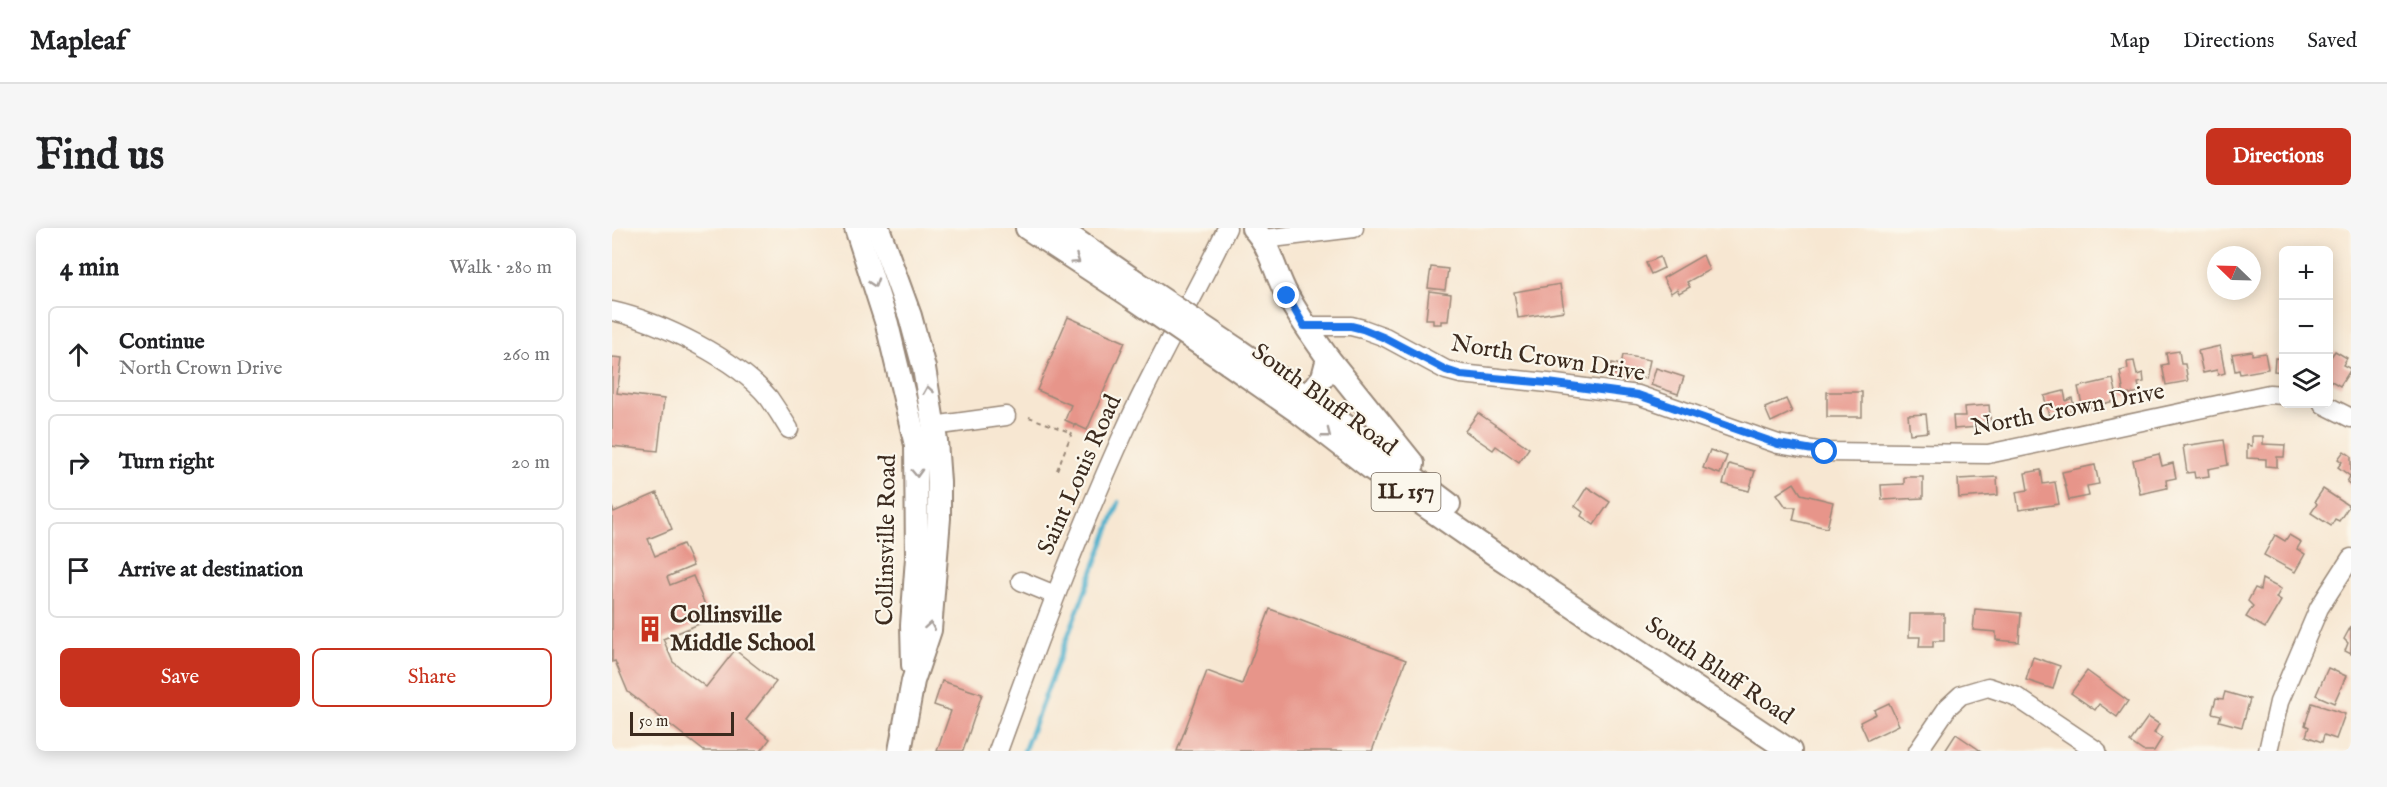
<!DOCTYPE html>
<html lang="en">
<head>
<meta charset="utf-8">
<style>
	body { margin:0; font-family:"IM FELL English",serif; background:#f6f6f6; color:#202124 }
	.controls { position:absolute; right:18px; top:18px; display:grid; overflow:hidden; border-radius:9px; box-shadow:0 3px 15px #0003 }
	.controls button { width:54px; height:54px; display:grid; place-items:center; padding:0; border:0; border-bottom:2px solid #e0e0e0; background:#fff; color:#202124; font:30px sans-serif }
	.compass { position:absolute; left:1595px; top:18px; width:54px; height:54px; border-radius:50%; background:#fff; box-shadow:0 3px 15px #0003; rotate:293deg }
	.scale { position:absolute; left:18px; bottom:15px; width:104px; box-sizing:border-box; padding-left:6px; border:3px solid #3b2a1e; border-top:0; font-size:16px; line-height:21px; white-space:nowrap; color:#3b2a1e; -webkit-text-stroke:4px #fbf7ec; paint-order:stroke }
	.stop { position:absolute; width:18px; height:18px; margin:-14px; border:4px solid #1a73e8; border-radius:50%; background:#fff }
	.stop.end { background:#1a73e8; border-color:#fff; box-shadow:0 2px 6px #0008 }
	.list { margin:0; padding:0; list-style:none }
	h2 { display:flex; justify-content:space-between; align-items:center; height:78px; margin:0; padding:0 24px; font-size:26px }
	h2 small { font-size:20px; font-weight:400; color:#757577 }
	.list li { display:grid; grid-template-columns:39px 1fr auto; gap:18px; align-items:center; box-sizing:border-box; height:96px; margin:0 12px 12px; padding:0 12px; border:2px solid #e0e0e0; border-radius:9px }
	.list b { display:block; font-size:22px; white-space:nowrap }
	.list p { margin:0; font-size:20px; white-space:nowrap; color:#757577 }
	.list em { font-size:20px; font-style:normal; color:#757577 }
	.actions { display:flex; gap:12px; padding:18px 24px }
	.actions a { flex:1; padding:14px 0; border:2px solid #c8321e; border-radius:9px; text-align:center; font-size:21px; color:#c8321e }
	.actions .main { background:#c8321e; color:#fff }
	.icon { flex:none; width:33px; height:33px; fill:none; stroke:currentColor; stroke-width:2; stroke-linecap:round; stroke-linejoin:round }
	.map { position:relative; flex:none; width:1739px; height:523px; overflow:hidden; border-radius:9px }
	header { display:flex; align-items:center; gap:36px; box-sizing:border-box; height:84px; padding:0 30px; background:#fff; border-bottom:2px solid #e0e0e0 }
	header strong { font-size:28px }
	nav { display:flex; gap:33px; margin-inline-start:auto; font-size:21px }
	.intro { display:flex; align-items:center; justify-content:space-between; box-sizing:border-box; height:144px; padding:0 36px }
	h1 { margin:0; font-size:42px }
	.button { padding:15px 27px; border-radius:9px; background:#c8321e; color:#fff; font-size:21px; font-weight:700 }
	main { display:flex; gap:36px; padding:0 36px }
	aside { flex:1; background:#fff; border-radius:9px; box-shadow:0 3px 15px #0003 }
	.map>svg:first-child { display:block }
</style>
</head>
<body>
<header>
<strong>Mapleaf</strong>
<nav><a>Map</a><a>Directions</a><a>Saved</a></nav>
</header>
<div class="intro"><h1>Find us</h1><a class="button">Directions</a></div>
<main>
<aside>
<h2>4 min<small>Walk · 280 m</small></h2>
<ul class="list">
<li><svg class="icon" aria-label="ahead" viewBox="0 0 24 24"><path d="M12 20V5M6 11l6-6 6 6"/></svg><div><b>Continue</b><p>North Crown Drive</p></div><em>260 m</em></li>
<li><svg class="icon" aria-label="right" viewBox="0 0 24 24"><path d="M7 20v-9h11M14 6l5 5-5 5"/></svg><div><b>Turn right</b></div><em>20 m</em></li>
<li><svg class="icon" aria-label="arrive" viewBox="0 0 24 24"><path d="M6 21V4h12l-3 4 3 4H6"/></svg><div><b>Arrive at destination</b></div></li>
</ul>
<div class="actions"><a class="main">Save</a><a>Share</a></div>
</aside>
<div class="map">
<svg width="1739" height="523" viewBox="0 0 1739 523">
	<rect width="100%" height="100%" fill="#fbf7ec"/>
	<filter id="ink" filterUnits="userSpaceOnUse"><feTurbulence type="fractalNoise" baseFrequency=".0167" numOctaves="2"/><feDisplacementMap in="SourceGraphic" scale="12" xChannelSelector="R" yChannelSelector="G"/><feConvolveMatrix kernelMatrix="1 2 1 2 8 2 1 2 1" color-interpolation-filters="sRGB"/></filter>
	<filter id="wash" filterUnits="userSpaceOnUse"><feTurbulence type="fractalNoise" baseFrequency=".008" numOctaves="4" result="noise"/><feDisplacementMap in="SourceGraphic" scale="24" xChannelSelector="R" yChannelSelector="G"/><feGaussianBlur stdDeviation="1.35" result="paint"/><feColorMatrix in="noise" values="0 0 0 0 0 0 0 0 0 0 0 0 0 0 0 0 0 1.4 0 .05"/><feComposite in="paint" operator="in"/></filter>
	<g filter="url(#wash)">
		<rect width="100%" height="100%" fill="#f7e7d2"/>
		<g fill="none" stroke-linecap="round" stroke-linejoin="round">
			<polyline stroke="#4db0cc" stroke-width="4.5" points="412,523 507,274"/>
		</g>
		<g id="blocks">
			<g fill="#e7958a">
				<polygon points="1091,27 1097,42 1075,54 1078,59 1067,65 1065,61 1059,65 1051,50"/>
				<polygon points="1048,29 1052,40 1039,46 1034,35"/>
				<polygon points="819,39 836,41 833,62 816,60"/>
				<polygon points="948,56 952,83 906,90 902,64"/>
				<polygon points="817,63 839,66 836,93 829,93 829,96 821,96 821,91 814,91"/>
				<polygon points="456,89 513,114 475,202 453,192 459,177 425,162"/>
				<polygon points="1608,118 1613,145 1606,147 1605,142 1591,145 1586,123"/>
				<polygon points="1567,123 1569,136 1573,136 1576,153 1554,157 1550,137 1556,136 1554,125"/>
				<polygon points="1640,123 1640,127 1653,125 1656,141 1628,146 1627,142 1623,143 1620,126"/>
				<polygon points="1723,123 1735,130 1731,137 1739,141 1728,158 1716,151 1716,133"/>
				<polygon points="1011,127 1038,132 1034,151 998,145 1000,135 1009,137"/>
				<polygon points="0,129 10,130 5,165 52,171 46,223 0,218"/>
				<polygon points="1663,130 1672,131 1672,144 1662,143"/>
				<polygon points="1522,133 1525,147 1531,145 1532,154 1526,155 1528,164 1512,167 1508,143 1516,141 1515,134"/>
				<polygon points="1044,140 1072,149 1066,166 1039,157"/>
				<polygon points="1501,151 1506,172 1471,181 1466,159"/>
				<polygon points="1452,163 1454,173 1460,170 1463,182 1437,188 1432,168"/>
				<rect x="1215" y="164" width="35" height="25"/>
				<polygon points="1174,171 1180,184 1159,194 1153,180"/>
				<polygon points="1377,177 1379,198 1342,201 1341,188 1353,188 1352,179"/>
				<polygon points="866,185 917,220 907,234 884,218 881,222 853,203"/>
				<polygon points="1314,186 1316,204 1298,206 1296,187"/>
				<polygon points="1640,208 1651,208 1651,216 1673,217 1672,229 1665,229 1665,239 1654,238 1654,231 1635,230 1635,217 1640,218"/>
				<polygon points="1612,212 1616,237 1596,241 1597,248 1583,250 1582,244 1575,245 1571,218"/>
				<polygon points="1098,222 1115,228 1108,246 1091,240"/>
				<polygon points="1732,223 1739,228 1739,257 1735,254 1738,248 1726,239 1730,234 1726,231"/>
				<polygon points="1547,226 1550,238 1561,235 1564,250 1554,252 1555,260 1528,266 1521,232"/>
				<polygon points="1117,236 1143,243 1137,263 1111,256"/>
				<polygon points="1483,237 1487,256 1475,258 1477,268 1457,272 1450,244"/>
				<polygon points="1429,242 1431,256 1443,254 1447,276 1407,282 1404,264 1416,262 1413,245"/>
				<polygon points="1292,249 1311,249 1311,270 1270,272 1269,257 1292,256"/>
				<polygon points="1385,249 1386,267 1347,270 1346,251"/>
				<polygon points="1182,255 1189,266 1221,274 1215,300 1181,292 1184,279 1174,279 1165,266"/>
				<polygon points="975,259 998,274 982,297 969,288 971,284 963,278"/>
				<polygon points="1711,261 1737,278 1727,293 1723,291 1719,298 1699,285 1705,276 1703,273"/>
				<polygon points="45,265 60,301 36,311 43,328 71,316 81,338 55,349 58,357 81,348 99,391 51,411 61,434 94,459 123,422 164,454 134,492 158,511 149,523 92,523 16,464 3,433 0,434 0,279 2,284"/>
				<polygon points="1663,307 1673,313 1677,307 1689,314 1685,321 1693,326 1683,344 1652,327"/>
				<polygon points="1650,351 1669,361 1664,370 1669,373 1653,400 1634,389 1641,378 1636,373 1643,360 1648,362"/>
				<polygon points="658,381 794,432 760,523 565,523 595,443 630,456"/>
				<polygon points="1363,381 1409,385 1407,414 1384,412 1384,404 1361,402"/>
				<polygon points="1298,386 1332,386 1332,413 1321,413 1321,419 1307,419 1308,409 1297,409"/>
				<polygon points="1739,398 1739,426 1733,423 1736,415 1732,411"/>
				<polygon points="1421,429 1448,438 1441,461 1414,452"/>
				<polygon points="1716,440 1734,448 1722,475 1704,467"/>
				<polygon points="1475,443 1516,473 1505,489 1487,476 1483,482 1459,465"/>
				<polygon points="330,453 370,466 351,523 325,523 339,483 322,477"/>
				<polygon points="1613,464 1638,471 1630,499 1607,493 1609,487 1600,485 1604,470 1611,471"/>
				<polygon points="1277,475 1287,497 1256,512 1248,494 1264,486 1262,482"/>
				<polygon points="1700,475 1733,486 1724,511 1712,507 1710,514 1694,508 1697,499 1693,497"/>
				<polygon points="1536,489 1547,496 1542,505 1550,510 1542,523 1531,523 1518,514"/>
				<polygon points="1344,506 1369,523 1333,523"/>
			</g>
		</g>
	</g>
	<g filter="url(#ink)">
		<use href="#blocks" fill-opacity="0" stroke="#998878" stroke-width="1.5"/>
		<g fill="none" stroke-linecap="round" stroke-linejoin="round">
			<g stroke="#998878" stroke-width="21">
				<g id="minor">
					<polyline points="652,11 742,0"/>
					<path d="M0,83C49,94 125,131 157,170C164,180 171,191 177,201"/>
					<polyline points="692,98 739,98 751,101 773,109 834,142 849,146 936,155 1026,167 1166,216 1213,224 1376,226 1657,166 1672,167"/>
					<polyline points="1711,176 1739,190"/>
					<polyline points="321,198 394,188"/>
					<polyline points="409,353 443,367"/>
					<path d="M386,523C425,415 465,307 513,202C544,133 583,68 615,0"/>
					<polyline points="1306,523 1336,479 1349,467 1376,459 1403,468 1485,523"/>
					<polyline points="1656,523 1667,474 1707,380 1739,330"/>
				</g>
			</g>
			<g stroke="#998878" stroke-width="26">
				<g id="major">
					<polyline points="244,0 275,96 304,217 305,330 300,397 301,437"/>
					<polyline points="266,0 298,88 312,140 324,213 327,254 327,290 318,402 301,453 288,523"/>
					<polyline points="415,0 517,67"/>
					<polyline points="446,0 520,51"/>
					<path d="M641,0C658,17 663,45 675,67C687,89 701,109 716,130L711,149L687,179"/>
					<polyline points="626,122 695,169 837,276"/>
					<polyline points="716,130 801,236"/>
					<polyline points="616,135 685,183 760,241 881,325 1178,523"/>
				</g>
			</g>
			<g stroke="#998878" stroke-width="2" stroke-dasharray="4.5 4.5" stroke-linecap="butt">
				<polyline points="417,189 460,205"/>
				<polyline points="445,242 463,197"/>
			</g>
			<use href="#minor" stroke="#fff" stroke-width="18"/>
			<use href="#major" stroke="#fff" stroke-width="22"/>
			<g stroke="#998878" stroke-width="26" stroke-linecap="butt">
				<g id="major-bridge">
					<polyline points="520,51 626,122"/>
					<polyline points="518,68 616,135"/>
				</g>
			</g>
			<use href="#major-bridge" stroke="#fff" stroke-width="22"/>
		</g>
		<defs><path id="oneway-chevron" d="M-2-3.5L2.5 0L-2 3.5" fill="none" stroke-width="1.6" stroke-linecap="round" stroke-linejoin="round" transform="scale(1.5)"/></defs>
		<g stroke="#a79f9a">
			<use href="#oneway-chevron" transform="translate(464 32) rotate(34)"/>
			<use href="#oneway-chevron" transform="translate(262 55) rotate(72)"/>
			<use href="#oneway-chevron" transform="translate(316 162) rotate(-99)"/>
			<use href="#oneway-chevron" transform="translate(715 206) rotate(38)"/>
			<use href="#oneway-chevron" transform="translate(305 245) rotate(88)"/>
			<use href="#oneway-chevron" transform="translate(318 398) rotate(-80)"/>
		</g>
	</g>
	<g fill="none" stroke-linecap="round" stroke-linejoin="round" filter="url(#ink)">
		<polyline stroke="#1a73e8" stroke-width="8" points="675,68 692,98 739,98 751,101 773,110 834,142 849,147 936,155 1026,167 1166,216 1213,224"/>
	</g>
	<defs>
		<g id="building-bare" transform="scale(2.07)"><path d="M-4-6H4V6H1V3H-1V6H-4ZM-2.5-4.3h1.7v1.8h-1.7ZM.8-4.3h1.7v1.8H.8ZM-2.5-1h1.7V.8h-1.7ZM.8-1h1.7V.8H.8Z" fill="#c8321e" stroke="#fbf7ec" stroke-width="2.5" paint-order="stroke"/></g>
	</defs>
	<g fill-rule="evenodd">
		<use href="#building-bare" x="38" y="401"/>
	</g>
	<g text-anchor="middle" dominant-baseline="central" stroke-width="4.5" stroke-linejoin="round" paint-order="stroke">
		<rect fill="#fbf7ec" stroke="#75685c" stroke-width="1.5" x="759.5" y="245" width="69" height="38" rx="4.5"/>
		<g font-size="22" font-weight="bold" fill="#3b2a1e">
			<text x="794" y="264">IL 157</text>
		</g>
		<g font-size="24" fill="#3b2a1e" stroke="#fbf7ec">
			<text transform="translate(936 131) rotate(9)">North Crown Drive</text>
			<text transform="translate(712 172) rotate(36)">South Bluff Road</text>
			<text transform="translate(1456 182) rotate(-11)">North Crown Drive</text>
			<text transform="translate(468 247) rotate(-66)">Saint Louis Road</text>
			<text transform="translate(275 312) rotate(-89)">Collinsville Road</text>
			<text transform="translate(1107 443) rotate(34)">South Bluff Road</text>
		</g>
		<g font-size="24" font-weight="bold" fill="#3b2a1e" stroke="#fbf7ec" text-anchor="start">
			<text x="58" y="387">Collinsville<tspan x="58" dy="28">Middle School</tspan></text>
		</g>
	</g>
</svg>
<div class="controls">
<button>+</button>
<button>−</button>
<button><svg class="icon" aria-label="layers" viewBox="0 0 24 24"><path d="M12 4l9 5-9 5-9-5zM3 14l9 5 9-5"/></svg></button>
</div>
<svg class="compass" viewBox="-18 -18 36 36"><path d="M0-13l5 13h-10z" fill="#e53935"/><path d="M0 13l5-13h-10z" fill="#757577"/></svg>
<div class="scale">50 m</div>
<div class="stop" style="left:1213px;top:224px"></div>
<div class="stop end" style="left:675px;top:68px"></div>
</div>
</main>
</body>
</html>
